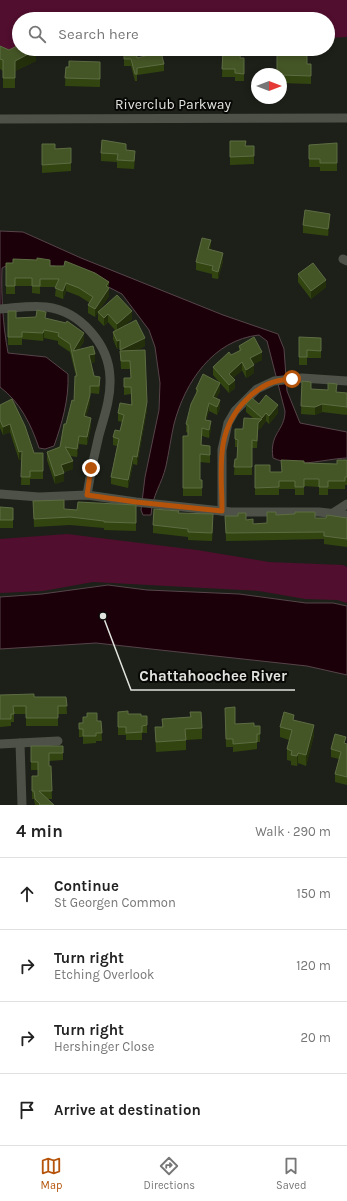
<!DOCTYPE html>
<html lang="en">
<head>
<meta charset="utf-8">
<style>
	body { margin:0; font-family:Karla,sans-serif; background:#f2f2f2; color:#222 }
	.compass { position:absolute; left:251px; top:68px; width:36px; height:36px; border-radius:50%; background:#fff; box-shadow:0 2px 6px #0003; rotate:90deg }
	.stop { position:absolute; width:12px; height:12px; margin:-9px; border:3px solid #b45309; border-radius:50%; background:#fff }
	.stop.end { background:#b45309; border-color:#fff; box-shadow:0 1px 4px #0008 }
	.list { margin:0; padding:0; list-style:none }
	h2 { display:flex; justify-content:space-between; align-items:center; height:52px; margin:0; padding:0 16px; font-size:17px }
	h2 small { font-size:13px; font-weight:400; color:#767676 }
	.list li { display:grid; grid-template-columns:26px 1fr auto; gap:12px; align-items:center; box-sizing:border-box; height:72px; padding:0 16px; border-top:1px solid #e0e0e0 }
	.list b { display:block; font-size:15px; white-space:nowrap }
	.list p { margin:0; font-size:13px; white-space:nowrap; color:#767676 }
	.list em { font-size:13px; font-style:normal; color:#767676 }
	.icon { flex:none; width:22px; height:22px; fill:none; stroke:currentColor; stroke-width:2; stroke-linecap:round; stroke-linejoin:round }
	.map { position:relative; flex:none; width:347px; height:805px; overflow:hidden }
	.search { position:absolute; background:#fff; box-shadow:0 2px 6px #0003; left:12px; right:12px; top:12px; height:44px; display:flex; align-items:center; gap:10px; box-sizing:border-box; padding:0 14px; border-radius:22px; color:#767676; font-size:15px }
	.sheet { height:340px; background:#fff }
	nav { display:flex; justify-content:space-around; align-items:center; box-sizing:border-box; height:56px; border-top:1px solid #e0e0e0; background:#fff; font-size:11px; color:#767676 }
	nav a { display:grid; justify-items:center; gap:2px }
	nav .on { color:#b45309 }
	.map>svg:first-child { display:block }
</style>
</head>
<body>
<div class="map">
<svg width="347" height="805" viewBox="0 0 347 805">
	<rect width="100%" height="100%" fill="#1d2018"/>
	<g fill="#510e2f">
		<polygon points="0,0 347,0 347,37 328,38 328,19 19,19 19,49 0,49"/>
		<polygon points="67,534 197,550 269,562 343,565 347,567 347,603 337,600 305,599 259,591 93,582 43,591 0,593 0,539"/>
	</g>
	<g fill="#1b000a" stroke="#56444a">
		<path d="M0,231L23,232L81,258L223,315L278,334L284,349L287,391L300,423L347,432V458C322,459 298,469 273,458C269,433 285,431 285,411L267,341L259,335C213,340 185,382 174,424C171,437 169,452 166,466C162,484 152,495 151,515H143L141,510L145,477L159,410L160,383L155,347L149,330L122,294L91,278L70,269L54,266H6L2,268C1,297 3,325 8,353L46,357L68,374C69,400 62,423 54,446L45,449L39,448C31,424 20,402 0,387Z"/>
		<polygon points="108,585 147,590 239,594 306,603 333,603 347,606 347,675 307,666 96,643 0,649 0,597 42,594"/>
	</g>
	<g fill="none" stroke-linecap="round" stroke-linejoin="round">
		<g stroke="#4d5148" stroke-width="9">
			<polyline points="0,119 347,118"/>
			<polyline points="343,259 347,261"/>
			<path d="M0,309C15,308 31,305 46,307C80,311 109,344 110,378C111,398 104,417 99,435C94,455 90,475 87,495"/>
			<polyline points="0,494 39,497 87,495 136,502 231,512 319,512 347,515"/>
			<polyline points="222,511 222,450 228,423 235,411 257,389 274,381 302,378 347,381"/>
			<polyline points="333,513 347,504"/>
			<polyline points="20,743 22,805"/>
			<polyline points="0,744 58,741"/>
		</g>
	</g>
	<g fill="#324510">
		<polygon points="0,46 9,50 36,61 15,71 15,88 3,88 3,71 0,69"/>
		<polygon points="124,49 137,58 164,64 164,71 137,75 137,81 135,81 131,66 124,66"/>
		<polygon points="223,51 240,58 244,58 244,81 235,81 235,77 222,77"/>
		<polygon points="277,53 297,55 307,64 311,64 311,84 281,83 281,74 277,74"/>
		<polygon points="100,62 100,87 65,86 66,67 69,67"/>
		<polygon points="230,141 245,146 254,146 254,164 230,165"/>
		<polygon points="337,143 337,171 320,171 320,167 309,167 309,145"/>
		<polygon points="42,144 55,149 71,148 71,171 42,173"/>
		<polygon points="126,150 135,158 134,169 117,168 117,162 101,161 101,153"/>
		<polygon points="330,222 328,236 303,233 303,225"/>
		<polygon points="211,248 210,250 223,261 218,279 212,278 212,274 196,270 196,262"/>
		<polygon points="6,263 50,266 109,282 109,296 98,312 132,319 124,326 145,346 135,351 147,410 137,465 133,464 128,488 111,484 111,477 117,446 113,445 113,437 120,431 122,422 118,421 118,413 131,405 131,394 124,395 124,378 131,378 130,369 121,369 120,347 117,349 113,339 113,332 115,330 108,322 104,326 98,320 98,312 95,317 88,313 88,305 90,303 79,296 66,291 63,299 55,296 56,287 40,287 40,294 32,293 32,286 15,286 15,294 6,294"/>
		<polygon points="298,274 326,287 311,299 298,282"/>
		<polygon points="8,311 16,318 36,317 46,319 84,341 79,349 95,362 91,363 94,376 100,385 99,394 90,393 90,403 86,417 91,426 87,445 79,444 77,457 70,456 73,469 64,472 64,481 55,484 47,460 47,452 60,447 66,424 74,401 76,376 70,352 58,344 58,341 44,338 43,341 22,339 22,345 8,345"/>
		<polygon points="299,337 321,338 321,358 307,358 307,365 299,365"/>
		<polygon points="239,346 262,360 253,364 254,373 246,378 242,370 233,378 235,388 229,393 220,383 220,391 216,398 220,408 217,415 209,411 206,420 211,429 209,438 202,436 201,445 210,446 210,463 200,462 200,480 202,480 202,496 183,496 183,436 188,436 188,433 186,432 186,424 196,396 196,389 219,382 213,375 213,367 239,351"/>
		<polygon points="302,381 311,389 347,393 347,415 322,412 315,415 301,414"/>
		<polygon points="246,404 259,404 278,413 269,424 266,421 262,426 262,427 258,430 257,448 252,448 252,475 234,475 235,459 237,459 237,447 235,447 235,439 253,418 246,412"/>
		<polygon points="0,405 34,453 43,453 43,479 30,479 30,485 21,485 22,459 19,460 10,432 3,435 0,428"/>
		<polygon points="347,460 347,485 345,485 345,489 328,489 328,495 319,495 319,487 304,486 304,495 295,495 295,489 279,489 279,495 255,495 255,465 270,472 281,472 304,463 337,464"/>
		<polygon points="33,501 64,509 77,510 136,505 136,531 104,530 104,528 70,525 34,527"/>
		<polygon points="0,507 13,508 13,528 0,528"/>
		<polygon points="179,513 213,522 212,541 188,540 188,537 153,533 153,525"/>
		<polygon points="276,515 315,518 347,518 347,547 324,544 324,539 226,541 225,516 246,520 253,524 267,523"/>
		<polygon points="0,695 34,697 66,697 67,714 58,714 58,726 26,726 26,714 14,714 14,722 11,722 11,726 0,727"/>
		<polygon points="225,708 235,724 254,726 260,726 260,742 257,742 257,749 233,752 233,747 226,747"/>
		<polygon points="118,712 141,716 147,716 147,733 142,733 142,740 126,740 126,735 118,735"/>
		<polygon points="190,712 202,728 202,739 186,740 186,750 156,752 155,727 162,727 162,719 190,718"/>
		<polygon points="294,720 314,735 306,766 298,763 297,766 291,765 291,761 287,760 287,749 289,740 280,737 280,727"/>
		<polygon points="97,721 101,721 102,741 96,741 96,743 83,744 83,737 79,737 79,723"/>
		<polygon points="346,744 347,744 347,785 335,782 335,774 339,759 331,757 331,749"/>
		<polygon points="31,746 63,746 63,760 49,761 49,766 51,766 52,799 48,799 54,805 35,805 34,799 32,799 32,776 38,776 38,770 31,770"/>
	</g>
	<g fill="#222f0a">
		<polygon points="36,50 36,61 15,71 15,88 15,61"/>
		<polygon points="330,214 330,222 328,236 328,229"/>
		<polygon points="211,240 211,248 208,257 208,249"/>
		<polygon points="223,253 223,261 218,279 218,272"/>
		<polygon points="326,280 326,287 311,299 311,291"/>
		<polygon points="109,282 109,296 95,317 95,309"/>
		<polygon points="66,283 66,291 63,299 63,291"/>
		<polygon points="132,311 132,319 117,332 117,324"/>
		<polygon points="108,314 108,322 104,326 104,318"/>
		<polygon points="44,330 44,338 43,341 43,333"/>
		<polygon points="84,333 84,341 73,358 73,351"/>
		<polygon points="145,338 145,346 121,358 120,351 120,358 120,350"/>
		<polygon points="120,340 120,347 117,349 117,341"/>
		<polygon points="262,352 262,360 250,366 250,358"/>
		<polygon points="95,354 95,362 89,363 89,355"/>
		<polygon points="242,362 242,370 229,382 229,374"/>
		<polygon points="254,365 254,373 246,378 246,370"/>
		<polygon points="235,380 235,388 229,393 229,385"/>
		<polygon points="220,383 220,391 213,405 213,397"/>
		<polygon points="90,386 90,403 84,424 84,416"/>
		<polygon points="220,400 220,408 217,415 217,407"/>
		<polygon points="147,402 147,410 137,465 137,457"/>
		<polygon points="209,403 209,411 205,428 205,420"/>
		<polygon points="322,404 322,412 315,415 315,407"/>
		<polygon points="278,405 278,413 269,424 269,416"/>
		<polygon points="266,413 266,421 262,426 262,418"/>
		<polygon points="91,418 91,426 87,445 87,437"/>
		<polygon points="262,419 262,427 258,430 257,448 258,423"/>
		<polygon points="211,421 211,429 209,438 209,430"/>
		<polygon points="10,424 10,432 3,435 3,427"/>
		<polygon points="79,436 79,444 77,457 77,449"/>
		<polygon points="22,451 22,459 19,460 19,452"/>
		<polygon points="133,456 133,464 128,488 128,480"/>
		<polygon points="73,461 73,469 61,473 61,465"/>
		<polygon points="64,473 64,481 55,484 55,476"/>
		<polygon points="314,725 314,735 306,766 306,755"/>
		<polygon points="298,753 298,763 297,766 297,756"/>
	</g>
	<g fill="#455626" stroke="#5d6c43">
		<polygon points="19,45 19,49 36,49 36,50 15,61 15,78 3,78 3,60 0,59 0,46 9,50"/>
		<polygon points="124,49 137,49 137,58 161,52 164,64 137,68 137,74 135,74 131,59 124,59"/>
		<polygon points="287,50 297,50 297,55 307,54 307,64 311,64 311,76 281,75 281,74 279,74 279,71 277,71 277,53 287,53"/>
		<polygon points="223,51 241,52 240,58 244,58 244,74 235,73 235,69 222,69"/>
		<polygon points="69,61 100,62 100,79 65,78 66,67 69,67"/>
		<polygon points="102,140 126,144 126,150 135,151 134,161 117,160 118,154 101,153"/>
		<polygon points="230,141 246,141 245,146 254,146 254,156 230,157"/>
		<polygon points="337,143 337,163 320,163 320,159 309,159 309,145"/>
		<polygon points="42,144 55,144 55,149 71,148 71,163 42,165"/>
		<polygon points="305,210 330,214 328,229 303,225"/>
		<polygon points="202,238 211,240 208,249 223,253 218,272 212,270 213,266 196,262"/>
		<polygon points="37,258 50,260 50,266 64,266 65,261 95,273 109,282 106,286 109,288 95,309 88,305 93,297 79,288 66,283 63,291 55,288 59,279 40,279 40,286 32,286 32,278 15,278 15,286 6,286 6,263 13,263 13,259 37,260"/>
		<polygon points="313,263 326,280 311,291 298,274"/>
		<polygon points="117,295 132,311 117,324 108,314 104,318 98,312"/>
		<polygon points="37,310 46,312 45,318 66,323 67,321 84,333 73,351 93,346 95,354 89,355 94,376 100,377 99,386 90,386 90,395 84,416 91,418 87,437 79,436 77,449 65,447 73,461 61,465 64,473 55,476 47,452 60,447 64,424 66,424 72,400 74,401 75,376 77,376 70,344 58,336 59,333 44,330 43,333 22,332 22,337 8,337 8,311 16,311 16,318 36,317"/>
		<polygon points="136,320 145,338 120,350 120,340 117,341 113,332"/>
		<polygon points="254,337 262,352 250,358 254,365 246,370 242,362 229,374 235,380 229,385 213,367 229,352 231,355 241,350 239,346"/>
		<polygon points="299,337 321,338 321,351 307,350 307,357 299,357"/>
		<polygon points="145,350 147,402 137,457 133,456 128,480 111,477 119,439 113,437 115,430 120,431 124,415 118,413 120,403 132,405 131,387 124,387 124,378 131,378 130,361 121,361 120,351"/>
		<polygon points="203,374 220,383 213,397 220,400 217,407 209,403 205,420 211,421 209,430 202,428 201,445 210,446 210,455 200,454 200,480 202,480 202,488 183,488 183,436 188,436 188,425 186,424 191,404 198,390 196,389"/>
		<polygon points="302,381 311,382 311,389 328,390 328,383 337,384 336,392 347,393 347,407 322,404 315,407 301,406"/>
		<polygon points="266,395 278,405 269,416 266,413 262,418 246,404 252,398 259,404"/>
		<polygon points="12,399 25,426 34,453 43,453 43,471 30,471 30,477 21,477 22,451 19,452 10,424 3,427 0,420 0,405"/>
		<polygon points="244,418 262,419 258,423 257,441 252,440 252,467 234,467 235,459 237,459 238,440 235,439 235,429 243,429"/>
		<polygon points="281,460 304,461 304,463 337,464 337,460 347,460 347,477 345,477 345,481 328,481 328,487 319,487 319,479 304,479 304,487 295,487 295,481 279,481 279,487 255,488 255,465 270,465 270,472 282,472"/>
		<polygon points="64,500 64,509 77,510 78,502 136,505 136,523 104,522 104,521 70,517 34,519 33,501"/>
		<polygon points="0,507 13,508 13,520 0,520"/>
		<polygon points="154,509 179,511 178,513 213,514 212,533 188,532 188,529 153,525"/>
		<polygon points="267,512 276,512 276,515 295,514 295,512 315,512 315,518 326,518 327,515 347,518 347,539 324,536 324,532 226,533 225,516 238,516 238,513 246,513 246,520 253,519 253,524 267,523"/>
		<polygon points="34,694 34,697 66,697 67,706 58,706 58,718 26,718 26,706 13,706 14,714 11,714 11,719 0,719 0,695"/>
		<polygon points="235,707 235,724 254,723 254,726 260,726 260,734 257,734 257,742 233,744 233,739 226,739 225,708"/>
		<polygon points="128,711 128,714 141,714 141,716 147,716 147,725 142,726 142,732 126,733 126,727 118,727 118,712"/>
		<polygon points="190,712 201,712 202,728 185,729 186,740 156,742 155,727 163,727 162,719 191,717"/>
		<polygon points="284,712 294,715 293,720 314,725 306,755 298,753 297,756 291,755 292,751 287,749 292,730 280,727"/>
		<polygon points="87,713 97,713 97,721 101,721 102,733 96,733 96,736 83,736 83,729 79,729 79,723 83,723 83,717 87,717"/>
		<polygon points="335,734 346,737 344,743 347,744 347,777 335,774 341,752 331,749"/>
		<polygon points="31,746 63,746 63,753 49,753 49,766 51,766 52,791 39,791 54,805 39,805 40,804 35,799 34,791 32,791 32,776 38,776 38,762 31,762"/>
	</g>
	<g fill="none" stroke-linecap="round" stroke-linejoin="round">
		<path stroke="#b45309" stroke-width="5" d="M91,468L87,495L136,502L222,511C222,469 214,432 246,400C260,386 272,380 292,379"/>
	</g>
	<g text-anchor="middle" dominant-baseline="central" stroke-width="4" stroke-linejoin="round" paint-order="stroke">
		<g font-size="14" fill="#e1e3de" stroke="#080906">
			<text x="173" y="104">Riverclub Parkway</text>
		</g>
	</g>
	<path fill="none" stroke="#e1e3de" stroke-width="1.5" d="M103 616L131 690H295"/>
	<circle fill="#e1e3de" stroke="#080906" stroke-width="1.5" cx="103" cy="616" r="4"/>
	<g font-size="15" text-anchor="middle" font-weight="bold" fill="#e1e3de" stroke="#080906" stroke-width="4" stroke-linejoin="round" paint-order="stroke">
		<text x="213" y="681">Chattahoochee River</text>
	</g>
</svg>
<svg class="compass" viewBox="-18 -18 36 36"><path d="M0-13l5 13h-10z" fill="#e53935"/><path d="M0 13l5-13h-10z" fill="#767676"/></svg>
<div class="stop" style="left:292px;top:379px"></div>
<div class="stop end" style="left:91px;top:468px"></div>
<div class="search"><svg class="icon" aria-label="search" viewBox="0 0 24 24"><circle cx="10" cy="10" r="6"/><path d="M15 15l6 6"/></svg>Search here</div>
</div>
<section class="sheet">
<h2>4 min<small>Walk · 290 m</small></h2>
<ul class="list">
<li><svg class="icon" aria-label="ahead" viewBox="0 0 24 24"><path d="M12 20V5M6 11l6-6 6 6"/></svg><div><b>Continue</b><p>St Georgen Common</p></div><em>150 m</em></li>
<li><svg class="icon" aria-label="right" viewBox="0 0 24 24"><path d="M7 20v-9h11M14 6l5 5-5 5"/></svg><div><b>Turn right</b><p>Etching Overlook</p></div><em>120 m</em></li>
<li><svg class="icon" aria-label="right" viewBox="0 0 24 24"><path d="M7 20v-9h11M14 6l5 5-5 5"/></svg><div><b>Turn right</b><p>Hershinger Close</p></div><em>20 m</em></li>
<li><svg class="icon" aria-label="arrive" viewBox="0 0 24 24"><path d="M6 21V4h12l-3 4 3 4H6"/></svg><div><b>Arrive at destination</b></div></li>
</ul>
</section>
<nav>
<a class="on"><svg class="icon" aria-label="map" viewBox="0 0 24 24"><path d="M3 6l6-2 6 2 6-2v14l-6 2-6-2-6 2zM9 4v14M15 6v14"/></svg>Map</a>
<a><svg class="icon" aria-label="directions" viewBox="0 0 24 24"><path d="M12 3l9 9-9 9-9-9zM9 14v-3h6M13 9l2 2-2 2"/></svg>Directions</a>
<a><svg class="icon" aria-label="saved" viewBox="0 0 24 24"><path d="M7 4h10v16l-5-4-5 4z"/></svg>Saved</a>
</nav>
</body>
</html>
